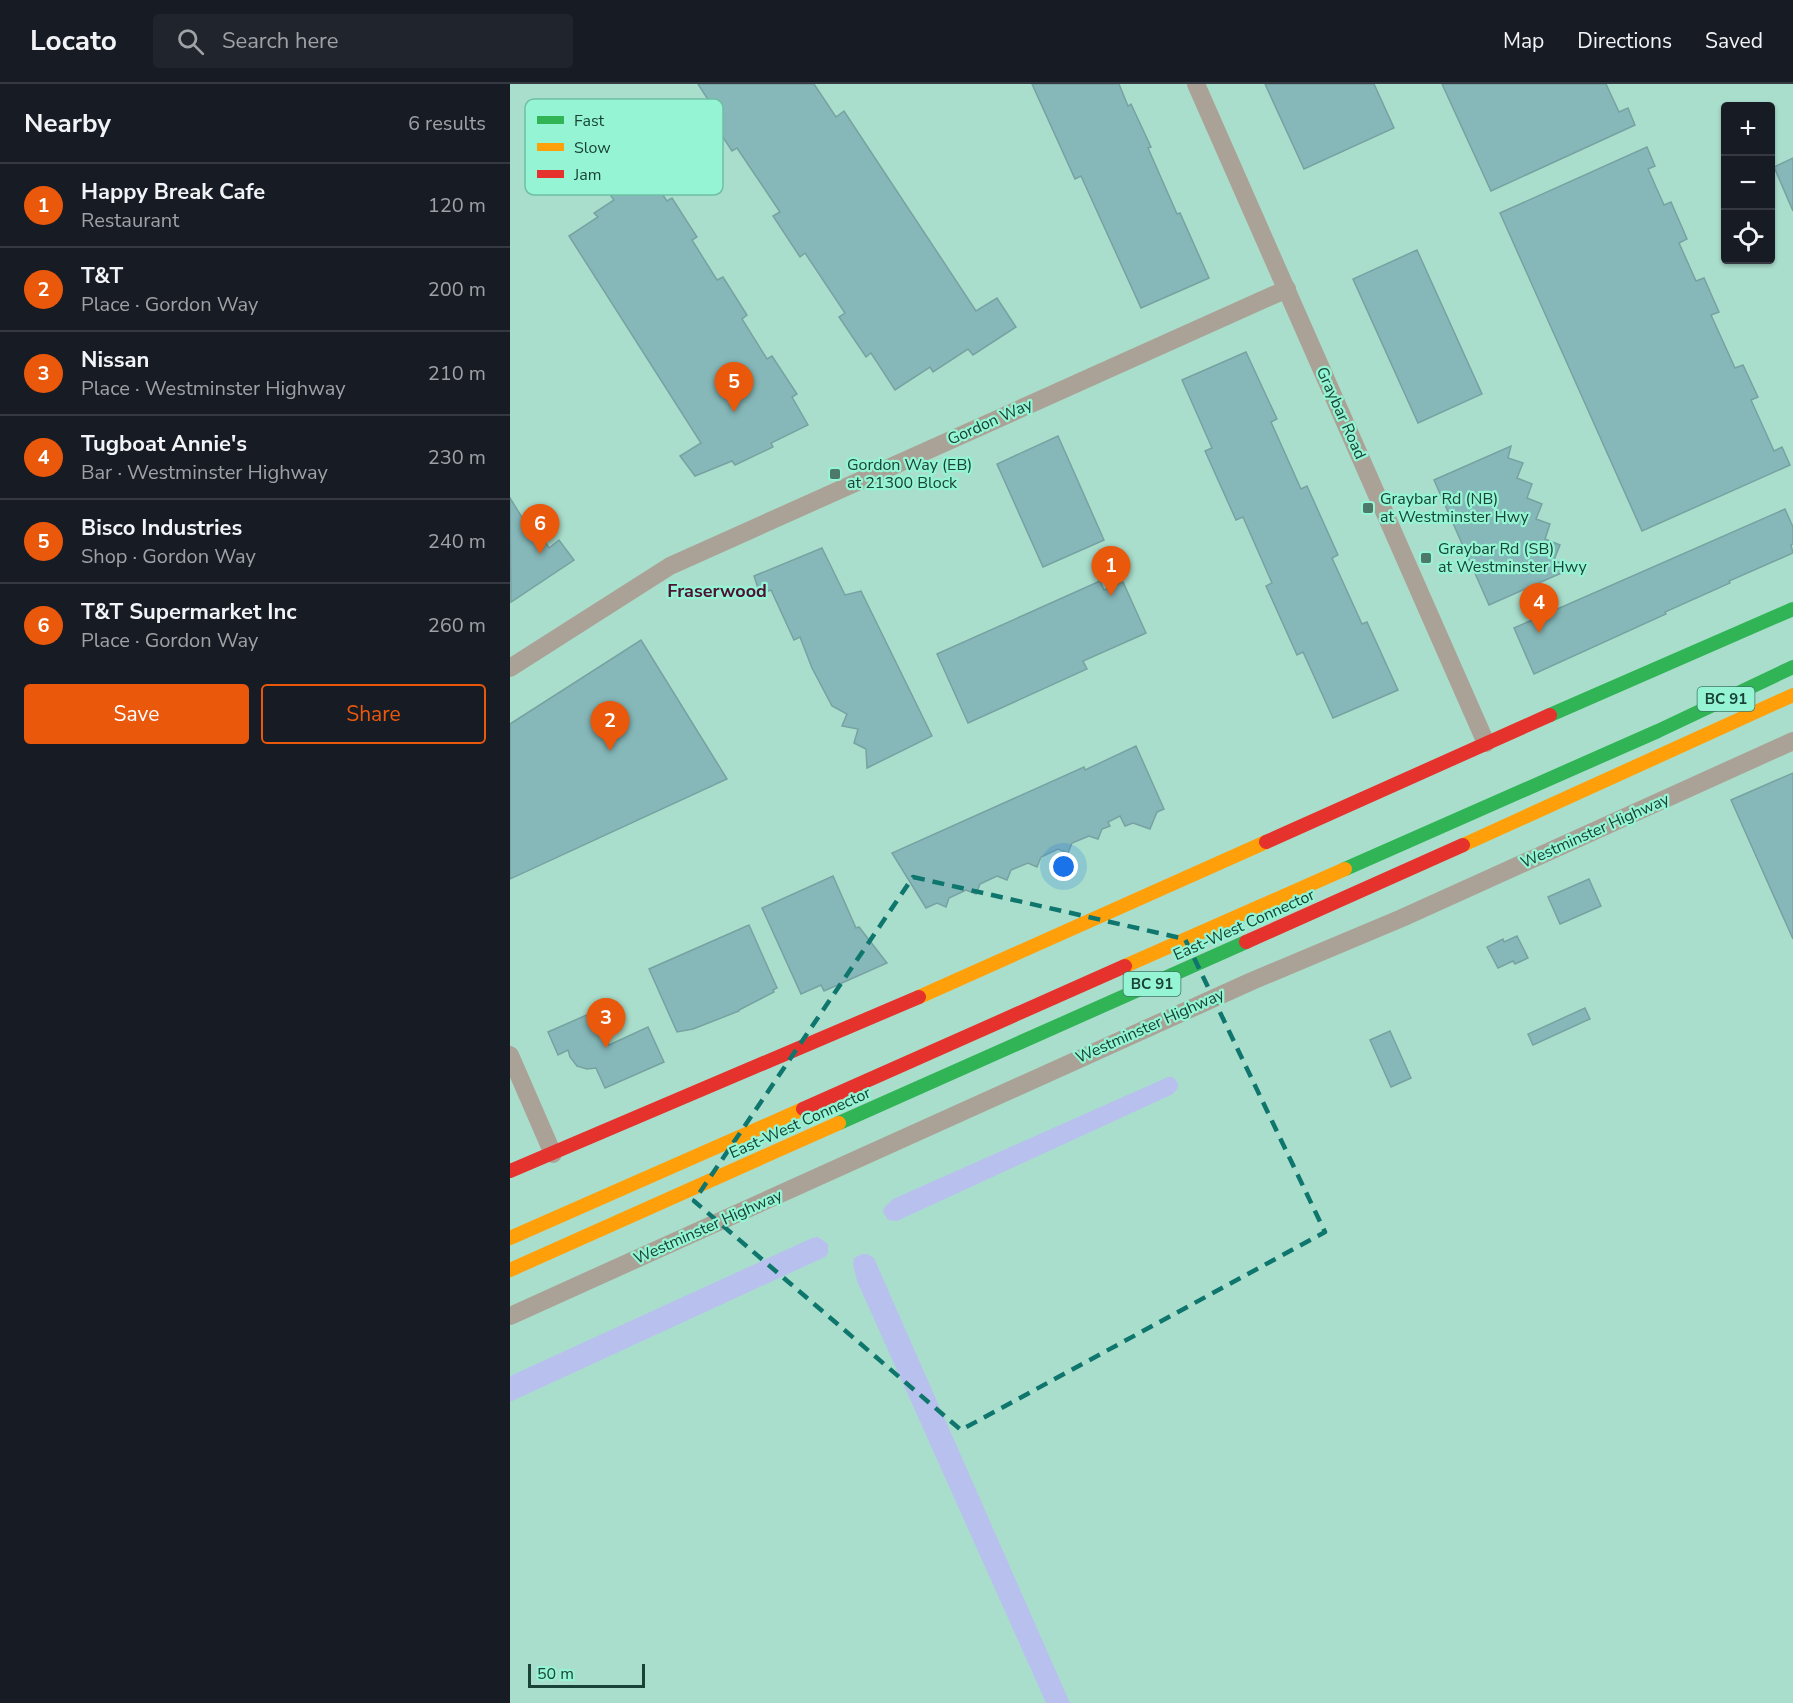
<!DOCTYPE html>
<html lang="en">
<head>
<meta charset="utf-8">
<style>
	body { margin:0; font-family:"Nunito Sans",sans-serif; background:#20242c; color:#f1f3f6 }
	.controls { position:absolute; right:18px; top:18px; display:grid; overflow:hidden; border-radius:6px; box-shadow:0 2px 4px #0004 }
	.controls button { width:54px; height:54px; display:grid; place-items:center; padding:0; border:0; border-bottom:2px solid #363941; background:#171b24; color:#f1f3f6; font:30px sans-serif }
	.scale { position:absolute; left:18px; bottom:15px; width:117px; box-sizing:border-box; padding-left:6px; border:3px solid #194336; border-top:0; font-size:16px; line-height:21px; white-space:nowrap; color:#194336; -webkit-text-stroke:4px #94f4d3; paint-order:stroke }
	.you { position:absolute; left:554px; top:783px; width:21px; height:21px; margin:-15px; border:4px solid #fff; border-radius:50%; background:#1a73e8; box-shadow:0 0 0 9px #1a73e833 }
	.badge { display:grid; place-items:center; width:39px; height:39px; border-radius:50%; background:#ea580c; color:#fff; font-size:20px; font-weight:700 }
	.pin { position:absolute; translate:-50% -50px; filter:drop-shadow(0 2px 3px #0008) }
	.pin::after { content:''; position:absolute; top:32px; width:21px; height:18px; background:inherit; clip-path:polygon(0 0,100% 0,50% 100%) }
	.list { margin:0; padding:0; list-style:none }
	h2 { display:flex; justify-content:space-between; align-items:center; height:78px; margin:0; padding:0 24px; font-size:26px }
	h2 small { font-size:20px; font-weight:400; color:#9ea1a6 }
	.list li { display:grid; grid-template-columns:39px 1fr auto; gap:18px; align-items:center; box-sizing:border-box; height:84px; padding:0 24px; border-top:2px solid #363941 }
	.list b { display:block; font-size:22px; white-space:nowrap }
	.list p { margin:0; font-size:20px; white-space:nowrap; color:#9ea1a6 }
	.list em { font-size:20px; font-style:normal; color:#9ea1a6 }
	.actions { display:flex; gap:12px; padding:18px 24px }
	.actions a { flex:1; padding:14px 0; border:2px solid #ea580c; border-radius:6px; text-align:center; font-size:21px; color:#ea580c }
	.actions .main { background:#ea580c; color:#fff }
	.icon { flex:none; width:33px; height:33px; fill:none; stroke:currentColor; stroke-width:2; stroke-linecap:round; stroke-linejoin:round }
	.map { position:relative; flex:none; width:1283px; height:1619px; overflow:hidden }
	header { display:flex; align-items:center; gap:36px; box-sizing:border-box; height:84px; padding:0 30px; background:#171b24; border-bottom:2px solid #363941 }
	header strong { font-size:28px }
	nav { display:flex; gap:33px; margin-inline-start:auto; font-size:21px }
	.search { width:420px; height:54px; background:#20242c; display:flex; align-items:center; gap:15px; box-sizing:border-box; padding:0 21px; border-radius:6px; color:#9ea1a6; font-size:22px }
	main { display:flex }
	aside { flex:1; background:#171b24 }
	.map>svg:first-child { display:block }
</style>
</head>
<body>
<header>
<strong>Locato</strong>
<div class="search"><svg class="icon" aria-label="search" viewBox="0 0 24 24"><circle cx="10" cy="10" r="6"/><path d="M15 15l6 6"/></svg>Search here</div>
<nav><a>Map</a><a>Directions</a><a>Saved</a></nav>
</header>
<main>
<aside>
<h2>Nearby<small>6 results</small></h2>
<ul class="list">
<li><span class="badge">1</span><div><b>Happy Break Cafe</b><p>Restaurant</p></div><em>120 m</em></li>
<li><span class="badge">2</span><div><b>T&amp;T</b><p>Place · Gordon Way</p></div><em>200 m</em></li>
<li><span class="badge">3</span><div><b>Nissan</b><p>Place · Westminster Highway</p></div><em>210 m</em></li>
<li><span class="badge">4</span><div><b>Tugboat Annie's</b><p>Bar · Westminster Highway</p></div><em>230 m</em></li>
<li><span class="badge">5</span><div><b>Bisco Industries</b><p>Shop · Gordon Way</p></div><em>240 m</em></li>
<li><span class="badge">6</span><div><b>T&amp;T Supermarket Inc</b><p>Place · Gordon Way</p></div><em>260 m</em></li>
</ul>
<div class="actions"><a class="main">Save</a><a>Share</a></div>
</aside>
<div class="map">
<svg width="1283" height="1619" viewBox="0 0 1283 1619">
	<rect width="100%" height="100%" fill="#aadecc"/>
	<g fill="#b8c1ee">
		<polygon points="658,993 663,993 668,999 668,1004 663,1010 387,1137 378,1136 373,1128 374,1124 383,1115"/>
		<polygon points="308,1153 318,1160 318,1169 315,1173 0,1318 0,1292 302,1154"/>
		<polygon points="352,1170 357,1170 364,1174 560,1619 536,1619 347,1197 343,1180 344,1174"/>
	</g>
	<g fill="#86b8b9" stroke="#77a2a1" stroke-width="1.5">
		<polygon points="188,0 304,0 326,33 334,27 466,227 487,214 506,243 463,271 458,265 423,288 420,283 385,306 361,269 356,273 329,233 335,229 295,169 290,173 263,132 270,128 227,64 222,67 199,32 206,28"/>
		<polygon points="522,0 609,0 618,22 621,20 641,63 638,64 667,130 670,129 699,194 631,224 571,92 565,95"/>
		<polygon points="755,0 864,0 884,44 794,85"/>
		<polygon points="932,0 1096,0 1109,28 1118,24 1125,41 981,107"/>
		<polygon points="1137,63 1145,82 1138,85 1154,121 1161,118 1177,155 1169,159 1186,197 1194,194 1209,228 1201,231 1225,284 1233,281 1248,313 1241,316 1264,367 1272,363 1280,381 1132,447 990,129"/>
		<polygon points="1283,74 1283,127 1264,83"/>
		<polygon points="138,90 157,117 162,114 187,153 182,156 207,196 213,193 237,231 232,235 257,275 262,272 287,310 282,313 298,341 261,359 263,363 225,381 222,377 185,392 170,372 191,359 59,152 88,133 84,129 104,116 101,112 131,92 132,94"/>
		<polygon points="907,166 972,310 908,339 843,195"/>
		<polygon points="736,268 767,335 761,338 791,405 797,402 828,471 822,474 852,540 857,538 888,606 823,634 793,568 787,571 756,502 762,499 733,433 726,436 695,367 702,364 672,296"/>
		<polygon points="548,352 594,456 533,483 487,380"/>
		<polygon points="1001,362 998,374 1013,379 1007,394 1022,400 1017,414 1032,420 1026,435 1040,440 1035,455 1050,461 1044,476 1053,480 1056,487 979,521 924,396"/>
		<polygon points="0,414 21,448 27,445 39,464 49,456 64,476 1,518"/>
		<polygon points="1275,425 1283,443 1283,460 1281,461 1283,469 1219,497 1220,499 1155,528 1156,530 1024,590 1004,544"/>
		<polygon points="312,464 335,511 351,507 422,652 357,684 356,665 344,659 348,645 332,642 337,630 322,622 302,584 290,553 284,556 261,506 250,510 244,492"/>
		<polygon points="590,497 594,506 613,498 636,549 573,577 577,585 458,639 427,570"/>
		<polygon points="131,556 217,695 0,795 0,640"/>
		<polygon points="626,662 654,725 647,728 640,745 623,739 615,742 610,732 598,738 600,742 592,745 588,755 579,752 562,759 558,769 548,765 531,773 527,783 518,779 501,786 497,796 487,792 470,800 466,810 456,806 439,814 436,823 427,819 416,824 382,769 574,683 575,686"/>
		<polygon points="1283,689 1283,855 1221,716"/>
		<polygon points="323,792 346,844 349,843 377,879 314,907 311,901 291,910 252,824"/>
		<polygon points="1079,795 1091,822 1050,840 1038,813"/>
		<polygon points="239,841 267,904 263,906 264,908 229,926 229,927 183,945 167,948 139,885"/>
		<polygon points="1007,852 1018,874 1005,880 1003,877 988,884 977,863 993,855 994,858"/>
		<polygon points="1075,924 1080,935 1023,961 1018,950"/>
		<polygon points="88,926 98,948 94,950 99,961 138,943 154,978 95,1004 86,984 77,985 67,982 60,973 58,966 48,971 38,948"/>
		<polygon points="880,947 901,994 881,1003 860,956"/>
	</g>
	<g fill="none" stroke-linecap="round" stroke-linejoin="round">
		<g stroke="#aba297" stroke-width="18">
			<polyline points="686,0 976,659"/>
			<polyline points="0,584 160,482 777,205"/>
			<polyline points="0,971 43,1070"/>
			<polyline points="0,1232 742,897 892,834 1283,657"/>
		</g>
		<g stroke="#30b455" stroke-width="14">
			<polyline points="1040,631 1283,525"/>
			<polyline points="835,785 1148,647 1283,583"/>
			<polyline points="329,1039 736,858"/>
		</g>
		<g stroke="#ff9f0a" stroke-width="14">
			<polyline points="953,761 1283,611"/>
			<polyline points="615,882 835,785"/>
			<polyline points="409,913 756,758"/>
			<polyline points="0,1154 293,1025"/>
			<polyline points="0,1186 329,1039"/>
		</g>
		<g stroke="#e5322d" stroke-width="14">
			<polyline points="756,758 1040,631"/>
			<polyline points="736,858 953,761"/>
			<polyline points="293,1025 615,882"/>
			<polyline points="0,1087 409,913"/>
		</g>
	</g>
	<path fill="none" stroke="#0f766e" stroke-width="4.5" stroke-dasharray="12 8" stroke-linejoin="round" d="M403,793L675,855L815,1148L451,1346L184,1117Z"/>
	<g fill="#4c796a" stroke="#94f4d3" stroke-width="2">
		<rect x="319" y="384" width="12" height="12" rx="3"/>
		<rect x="852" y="418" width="12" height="12" rx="3"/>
		<rect x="910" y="468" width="12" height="12" rx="3"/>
	</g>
	<g text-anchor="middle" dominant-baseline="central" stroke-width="4.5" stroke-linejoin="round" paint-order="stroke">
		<g fill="#94f4d3" stroke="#3e7865" stroke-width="1.5">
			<rect x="1187.5" y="603" width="57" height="24" rx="4.5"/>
			<rect x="613.5" y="888" width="57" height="24" rx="4.5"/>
		</g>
		<g font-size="15" font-weight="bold" fill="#194336">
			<text x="1216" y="615">BC 91</text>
			<text x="642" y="900">BC 91</text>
		</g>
		<g font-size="16" fill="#194336" stroke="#94f4d3">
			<text transform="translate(831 329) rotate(66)">Graybar Road</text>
			<text transform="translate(480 338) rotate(-24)">Gordon Way</text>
			<text transform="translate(1085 747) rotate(-24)">Westminster Highway</text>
			<text transform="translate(734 841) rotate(-24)">East-West Connector</text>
			<text transform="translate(640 942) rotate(-24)">Westminster Highway</text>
			<text transform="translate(290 1039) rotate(-24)">East-West Connector</text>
			<text transform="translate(198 1143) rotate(-24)">Westminster Highway</text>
		</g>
		<g font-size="16" fill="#194336" stroke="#94f4d3" text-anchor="start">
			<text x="337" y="381">Gordon Way (EB)<tspan x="337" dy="18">at 21300 Block</tspan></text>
			<text x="870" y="415">Graybar Rd (NB)<tspan x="870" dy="18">at Westminster Hwy</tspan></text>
			<text x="928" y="465">Graybar Rd (SB)<tspan x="928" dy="18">at Westminster Hwy</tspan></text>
		</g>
		<g font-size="18" font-weight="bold" fill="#4f1134" stroke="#94f4d3">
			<text x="207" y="507">Fraserwood</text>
		</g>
	</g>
	<rect x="15" y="15" width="198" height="96" rx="9" fill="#94f4d3" stroke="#6fbfa4" stroke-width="1.5"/>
	<rect x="27" y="32" width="27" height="8" fill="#30b455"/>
	<rect x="27" y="59" width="27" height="8" fill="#ff9f0a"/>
	<rect x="27" y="86" width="27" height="8" fill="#e5322d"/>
	<g font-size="16" fill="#194336">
		<text x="64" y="42">Fast</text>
		<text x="64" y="69">Slow</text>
		<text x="64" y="96">Jam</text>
	</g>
</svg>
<div class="controls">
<button>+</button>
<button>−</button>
<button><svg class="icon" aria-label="locate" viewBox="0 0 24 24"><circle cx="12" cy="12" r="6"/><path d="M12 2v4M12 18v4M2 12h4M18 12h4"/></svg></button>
</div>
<div class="scale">50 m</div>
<div class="you"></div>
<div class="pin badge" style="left:601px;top:512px">1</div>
<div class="pin badge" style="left:100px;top:667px">2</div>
<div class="pin badge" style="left:96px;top:964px">3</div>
<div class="pin badge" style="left:1029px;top:549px">4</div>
<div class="pin badge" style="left:224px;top:328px">5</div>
<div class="pin badge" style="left:30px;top:470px">6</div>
</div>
</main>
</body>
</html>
